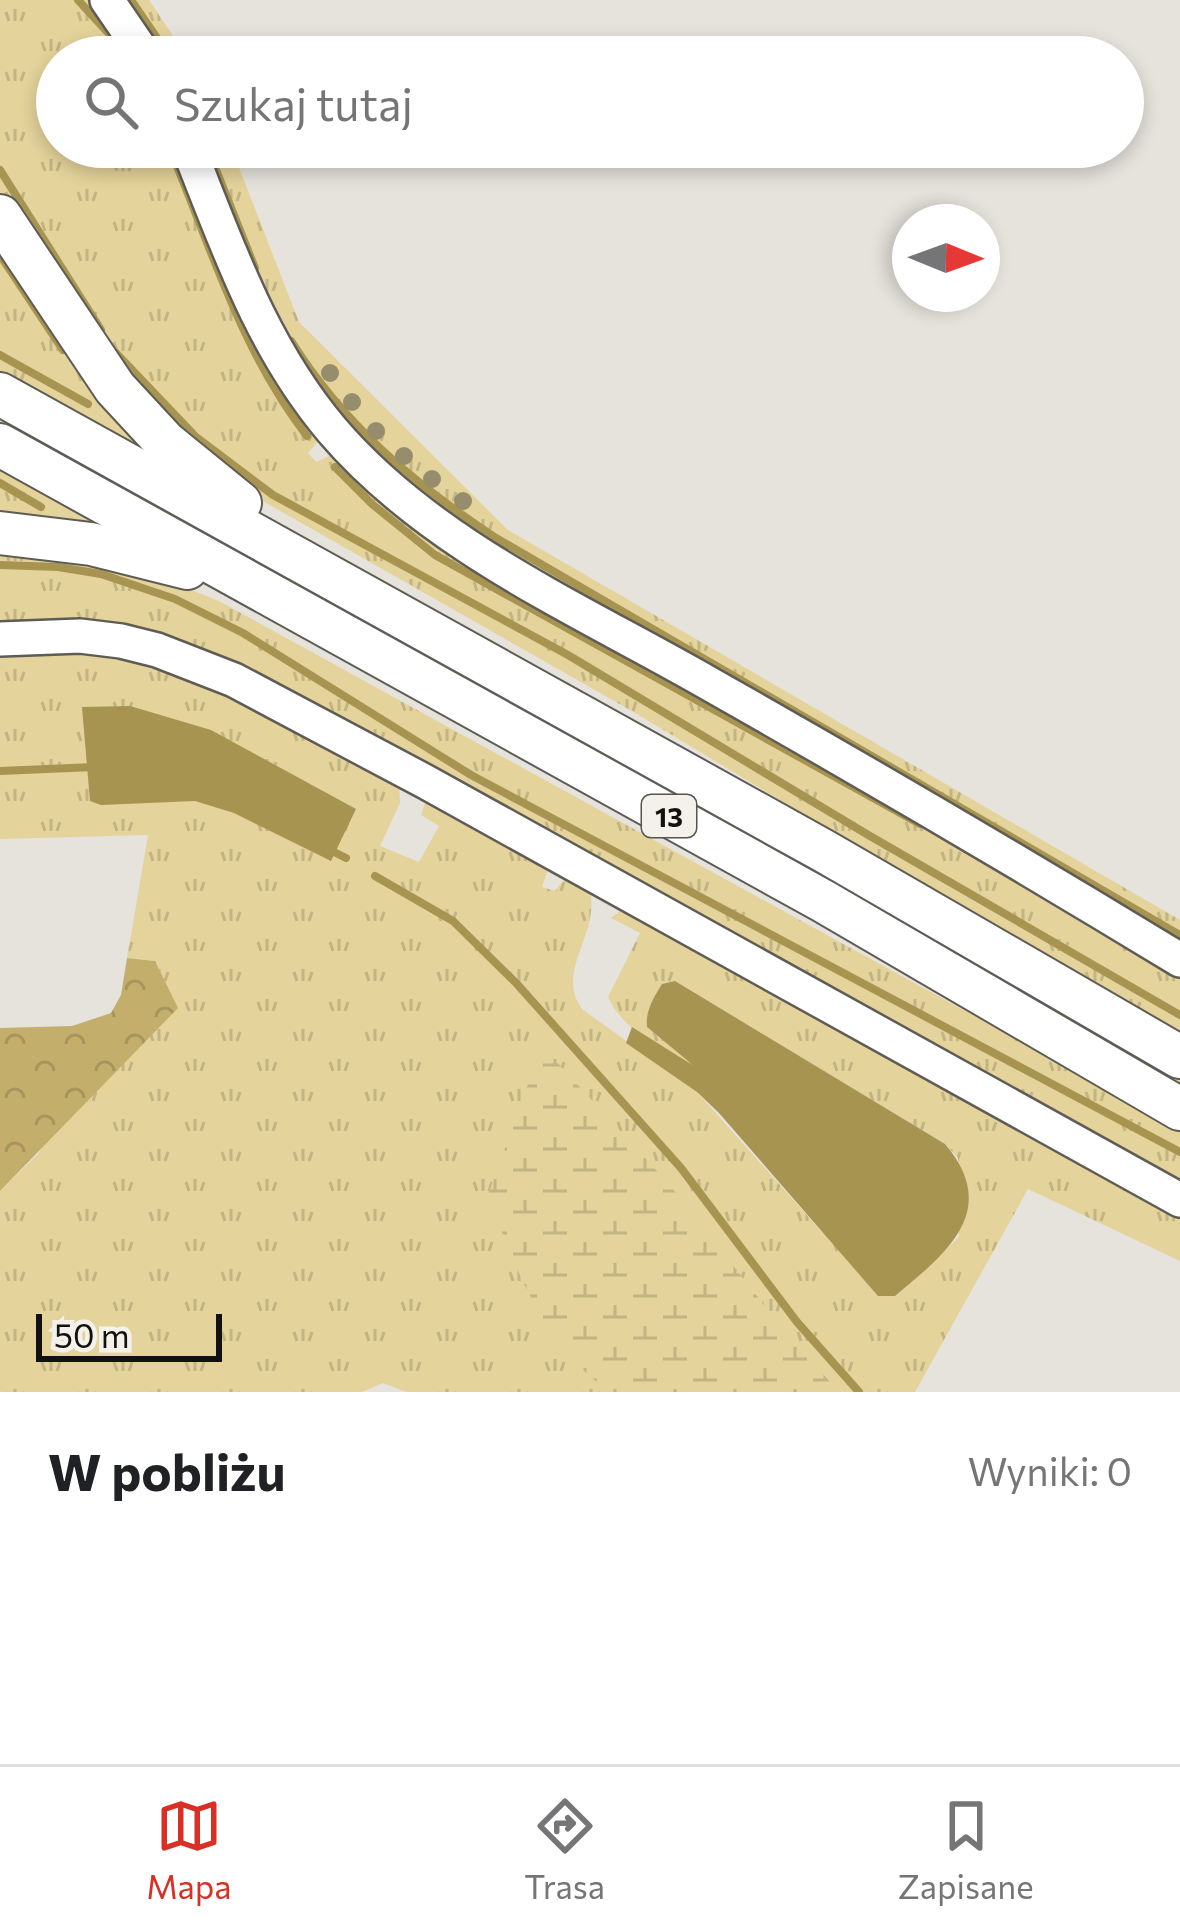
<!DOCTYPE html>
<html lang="pl">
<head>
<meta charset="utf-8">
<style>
	body { margin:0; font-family:Commissioner,sans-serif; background:#f6f6f6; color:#202124 }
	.compass { position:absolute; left:892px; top:204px; width:108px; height:108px; border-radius:50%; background:#fff; box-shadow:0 6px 18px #0003; rotate:91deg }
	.scale { position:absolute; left:36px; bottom:30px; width:186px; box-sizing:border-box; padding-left:12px; border:6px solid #12110e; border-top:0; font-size:33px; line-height:42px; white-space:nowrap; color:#12110e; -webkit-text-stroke:9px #f3f1e9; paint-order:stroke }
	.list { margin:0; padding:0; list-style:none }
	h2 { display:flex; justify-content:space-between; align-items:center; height:156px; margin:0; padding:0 48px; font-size:51px }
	h2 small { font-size:39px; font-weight:400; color:#757577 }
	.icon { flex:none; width:66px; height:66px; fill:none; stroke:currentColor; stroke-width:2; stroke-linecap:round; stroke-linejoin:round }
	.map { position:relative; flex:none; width:1180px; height:1392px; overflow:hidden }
	.search { position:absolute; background:#fff; box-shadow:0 6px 18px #0003; left:36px; right:36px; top:36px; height:132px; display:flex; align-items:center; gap:30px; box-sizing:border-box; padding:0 42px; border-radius:66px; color:#757577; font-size:45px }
	.sheet { height:372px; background:#fff }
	nav { display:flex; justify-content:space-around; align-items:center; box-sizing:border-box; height:168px; border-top:3px solid #e0e0e0; background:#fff; font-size:33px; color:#757577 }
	nav a { display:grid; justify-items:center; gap:6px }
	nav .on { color:#d93025 }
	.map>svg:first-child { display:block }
</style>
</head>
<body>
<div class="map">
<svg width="1180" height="1392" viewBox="0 0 1180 1392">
	<defs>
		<pattern id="grass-tufts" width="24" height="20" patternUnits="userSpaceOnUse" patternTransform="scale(3)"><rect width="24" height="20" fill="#e4d39b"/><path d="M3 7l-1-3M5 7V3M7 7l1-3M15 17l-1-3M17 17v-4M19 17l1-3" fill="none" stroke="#c3b484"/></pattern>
		<pattern id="forest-crowns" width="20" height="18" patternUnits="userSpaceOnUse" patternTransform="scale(3)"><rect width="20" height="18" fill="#c3ae6b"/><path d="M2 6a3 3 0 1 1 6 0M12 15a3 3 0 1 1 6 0" fill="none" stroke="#a6955c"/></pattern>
		<pattern id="wetland-marsh" width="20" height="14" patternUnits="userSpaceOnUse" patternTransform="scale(3)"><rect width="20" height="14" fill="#e4d39b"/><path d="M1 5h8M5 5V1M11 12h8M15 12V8" fill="none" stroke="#c3b484"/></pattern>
	</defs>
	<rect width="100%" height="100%" fill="#e6e3dc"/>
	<g fill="url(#grass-tufts)">
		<polygon points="0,0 90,0 135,57 57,57 57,147 179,147 320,439 308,453 316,462 336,453 1180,966 1180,1033 896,870 637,714 233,484 92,337 0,192"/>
		<polygon points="120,0 149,0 187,57 160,57"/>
		<polygon points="200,147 231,147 299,322 508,530 1180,920 1180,944 490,546 390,476 299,369"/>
		<polygon points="0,234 163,462 0,372"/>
		<polygon points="0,410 1180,1073 1180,1090 0,427"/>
		<polygon points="0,466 129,537 0,519"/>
		<polygon points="0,542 141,570 219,601 1180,1129 1180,1190 259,681 0,628"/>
		<path d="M20,646L151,657L399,780L400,803L380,846L419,862L439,826L421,815L425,803L433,798L542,858L547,872L542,887L555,891L564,880L576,876L588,882C605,932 553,969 582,1009L697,1092L821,1231L895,1296L959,1237L958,1158L945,1144L675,981L662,984C654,997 645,1011 647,1027L700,1070C667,1053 623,1031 608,997L640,933L611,918L628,905L1180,1210V1261L1028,1189L915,1392H406L383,1383L362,1392H0V1191L38,1154L155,961L127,958L148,835L0,839V648Z"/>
	</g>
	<polygon fill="url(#forest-crowns)" points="127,958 155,961 178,1008 0,1191 0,1028 72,1026 111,1013 121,995"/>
	<path fill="url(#wetland-marsh)" d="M542,1046L668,1183L787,1334L839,1392H611C544,1349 515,1267 488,1195Z"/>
	<g fill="#a89451">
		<polygon points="130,706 211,730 356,809 331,861 234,813 195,801 101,805 90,801 82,707"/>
		<path d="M675,981L945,1144C1002,1211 945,1254 895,1296H878L719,1113L697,1092L626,1043L632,1027L694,1066L647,1027C645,1011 654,997 662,984Z"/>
	</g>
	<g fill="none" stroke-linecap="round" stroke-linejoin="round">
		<g stroke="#a89451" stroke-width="8">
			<polyline points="78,0 112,37 124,57"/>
			<polyline points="131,0 170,57"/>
			<path d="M169,147C211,246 240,349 307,436"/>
			<polyline points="207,147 255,268"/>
			<polyline points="0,170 101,330"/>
			<polyline points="0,255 63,350"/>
			<path d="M291,341C344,425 414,484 496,538L1180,935"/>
			<polyline points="116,353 196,437 273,495 568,655 870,836 1180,1015"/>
			<polyline points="0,355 88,404"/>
			<polyline points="335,467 372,504 435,555 920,824"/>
			<polyline points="0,483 41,507"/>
			<polyline points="0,565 58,567 101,574 175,599 243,633 471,775 1180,1152"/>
			<polyline points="0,771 94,767"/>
			<polyline points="330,850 346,858"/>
			<polyline points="375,876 453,921 517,984 681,1168 797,1322 859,1392"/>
		</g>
		<g stroke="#5e5c55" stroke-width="38">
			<g id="minor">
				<polyline points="107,0 146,57"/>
				<path d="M188,147C228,247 261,346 332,430C430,545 579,609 708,683C867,773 1024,865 1180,960"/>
				<polyline points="0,639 80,636 121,641 157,650 234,680 426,782 1180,1200"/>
			</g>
		</g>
		<g stroke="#5e5c55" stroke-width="46">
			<g id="major">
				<polyline points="0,216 115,388 165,442 240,503"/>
				<polyline points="0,394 824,851 1180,1057"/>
				<polyline points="0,445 823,901 1180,1109"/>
				<polyline points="0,533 91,544 187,568"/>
			</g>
		</g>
		<use href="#minor" stroke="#fff" stroke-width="33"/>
		<use href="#major" stroke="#fff" stroke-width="42"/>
	</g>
	<g fill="#968d6c">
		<circle cx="330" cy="373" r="9"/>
		<circle cx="352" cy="402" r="9"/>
		<circle cx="376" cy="431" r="9"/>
		<circle cx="404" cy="456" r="9"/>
		<circle cx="432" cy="479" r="9"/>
		<circle cx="463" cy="501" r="9"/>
	</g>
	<g text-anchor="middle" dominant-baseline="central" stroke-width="10" stroke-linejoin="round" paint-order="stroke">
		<rect fill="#f3f1e9" stroke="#565450" stroke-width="3" x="642" y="795" width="54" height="42" rx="9"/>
		<g font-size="27" font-weight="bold" fill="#12110e">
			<text x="669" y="816">13</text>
		</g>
	</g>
</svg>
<svg class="compass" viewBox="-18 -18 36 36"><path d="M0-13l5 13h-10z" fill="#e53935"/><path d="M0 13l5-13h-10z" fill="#757577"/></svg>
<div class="scale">50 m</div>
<div class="search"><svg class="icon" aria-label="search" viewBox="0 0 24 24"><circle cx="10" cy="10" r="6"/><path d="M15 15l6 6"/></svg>Szukaj tutaj</div>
</div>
<section class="sheet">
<h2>W pobliżu<small>Wyniki: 0</small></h2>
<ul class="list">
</ul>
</section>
<nav>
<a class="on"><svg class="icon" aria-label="map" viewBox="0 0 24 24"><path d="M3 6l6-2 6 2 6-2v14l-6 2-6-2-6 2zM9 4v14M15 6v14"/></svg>Mapa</a>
<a><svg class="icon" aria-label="directions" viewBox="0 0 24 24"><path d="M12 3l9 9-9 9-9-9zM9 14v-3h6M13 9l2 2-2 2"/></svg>Trasa</a>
<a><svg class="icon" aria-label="saved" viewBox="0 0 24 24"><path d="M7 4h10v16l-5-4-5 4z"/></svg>Zapisane</a>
</nav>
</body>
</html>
